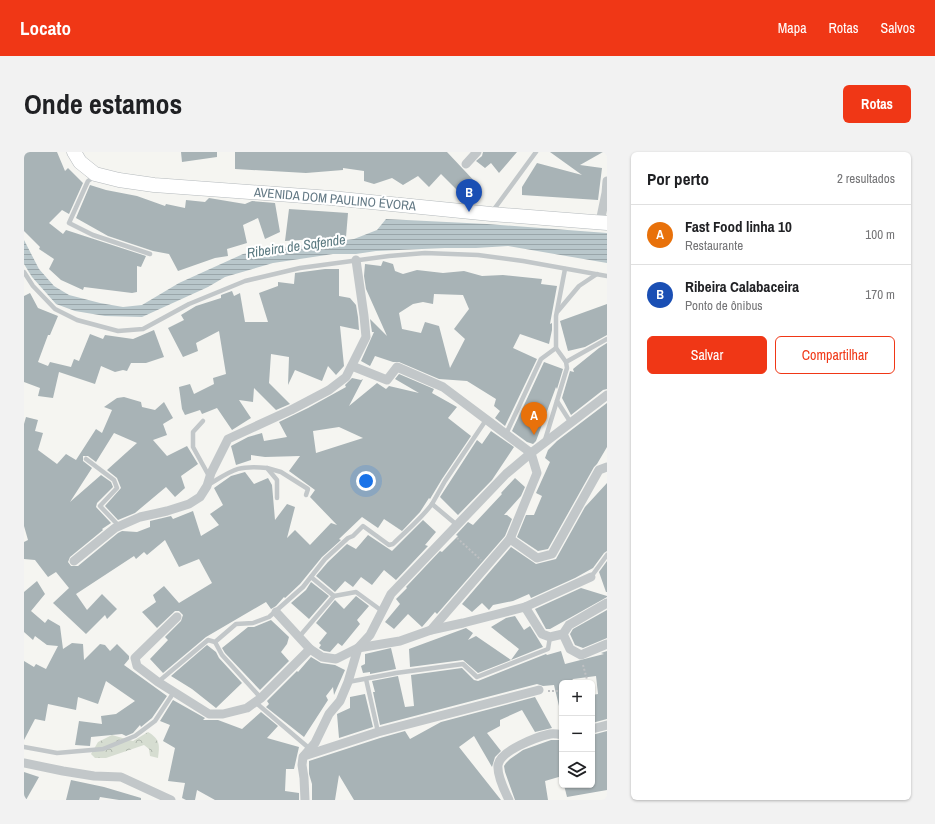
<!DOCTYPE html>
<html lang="pt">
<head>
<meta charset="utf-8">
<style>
	body { margin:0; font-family:"Archivo Narrow",sans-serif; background:#f2f2f2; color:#202124 }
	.controls { position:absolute; right:12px; bottom:12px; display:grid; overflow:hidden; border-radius:6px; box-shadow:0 1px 3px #0004 }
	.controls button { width:36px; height:36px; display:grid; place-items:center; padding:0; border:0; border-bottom:1px solid #e0e0e0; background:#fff; color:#202124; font:20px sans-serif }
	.you { position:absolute; left:342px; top:329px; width:14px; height:14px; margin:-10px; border:3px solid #fff; border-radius:50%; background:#1a73e8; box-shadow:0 0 0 6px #1a73e833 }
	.badge { display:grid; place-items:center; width:26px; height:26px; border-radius:50%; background:#f03716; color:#fff; font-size:13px; font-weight:700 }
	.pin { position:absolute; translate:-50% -33px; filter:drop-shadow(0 1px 2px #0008) }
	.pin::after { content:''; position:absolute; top:21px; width:14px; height:12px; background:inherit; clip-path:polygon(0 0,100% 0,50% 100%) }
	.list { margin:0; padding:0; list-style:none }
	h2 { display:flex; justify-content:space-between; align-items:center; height:52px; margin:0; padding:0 16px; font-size:17px }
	h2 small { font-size:13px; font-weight:400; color:#757577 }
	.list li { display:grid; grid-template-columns:26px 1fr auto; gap:12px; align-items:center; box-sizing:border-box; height:60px; padding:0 16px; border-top:1px solid #e0e0e0 }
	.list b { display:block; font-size:15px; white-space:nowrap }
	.list p { margin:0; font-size:13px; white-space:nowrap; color:#757577 }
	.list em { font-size:13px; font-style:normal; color:#757577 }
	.actions { display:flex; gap:8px; padding:12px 16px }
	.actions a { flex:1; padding:9px 0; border:1px solid #f03716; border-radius:6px; text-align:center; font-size:14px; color:#f03716 }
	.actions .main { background:#f03716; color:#fff }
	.icon { flex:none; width:22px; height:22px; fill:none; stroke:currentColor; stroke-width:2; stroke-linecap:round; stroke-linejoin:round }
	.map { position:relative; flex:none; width:583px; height:648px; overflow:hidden; border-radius:6px }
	header { display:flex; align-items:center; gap:24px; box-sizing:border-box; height:56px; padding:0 20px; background:#f03716; color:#fff }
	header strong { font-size:19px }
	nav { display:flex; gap:22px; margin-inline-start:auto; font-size:14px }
	.intro { display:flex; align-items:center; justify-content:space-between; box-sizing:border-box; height:96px; padding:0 24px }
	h1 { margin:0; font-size:28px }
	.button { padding:10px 18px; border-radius:6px; background:#f03716; color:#fff; font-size:14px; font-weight:700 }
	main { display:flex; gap:24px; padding:0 24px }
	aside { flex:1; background:#fff; border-radius:6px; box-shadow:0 1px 3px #0004 }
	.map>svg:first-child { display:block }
</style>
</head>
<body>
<header>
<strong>Locato</strong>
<nav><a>Mapa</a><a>Rotas</a><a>Salvos</a></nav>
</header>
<div class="intro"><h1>Onde estamos</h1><a class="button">Rotas</a></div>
<main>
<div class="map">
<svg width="583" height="648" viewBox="0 0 583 648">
	<defs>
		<pattern id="forest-crowns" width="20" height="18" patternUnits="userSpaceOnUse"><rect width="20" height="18" fill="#d6ddd1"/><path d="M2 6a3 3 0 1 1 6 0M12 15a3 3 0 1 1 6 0" fill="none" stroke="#b1b8af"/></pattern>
		<pattern id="water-rules" width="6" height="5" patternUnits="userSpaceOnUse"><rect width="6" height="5" fill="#b9c7cb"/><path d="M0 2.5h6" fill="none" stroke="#9aa6aa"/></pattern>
	</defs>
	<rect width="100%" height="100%" fill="#f5f5f1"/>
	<path fill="url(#forest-crowns)" d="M124,580C136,587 136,593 134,606L126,604L125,597L120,593L82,606H71L67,602L74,590L88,583L109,589Z"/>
	<polygon fill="url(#water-rules)" points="362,67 463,72 583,81 583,111 484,94 452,96 421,96 352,99 332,102 309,102 249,111 201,125 184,135 118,165 81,164 51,159 32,152 8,125 0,112 0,88 15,117 30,134 45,143 76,151 99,155 118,153 155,131 219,102 248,97 330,87 353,78"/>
	<g fill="#a8b3b6" fill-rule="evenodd">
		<polygon points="0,0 33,0 41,19 44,16 59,31 45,62 38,58 25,71 39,82 42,78 122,104 117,115 113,114 113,140 108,141 60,135 59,138 37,128 25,117 30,107 15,97 16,95 0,79"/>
		<polygon points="157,0 193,0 193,5 158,10"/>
		<polygon points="211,0 423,0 455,34 450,39 439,33 433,38 417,22 405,35 394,24 379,33 368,26 350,32 340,29 340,19 319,16 319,18 282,21 211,17"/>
		<polygon points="459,0 493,0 475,21 467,11 461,16 452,9 458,4"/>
		<polygon points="526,0 579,0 556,13 578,16 574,48 498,43 498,35 513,11 558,23"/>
		<polygon points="66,33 82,38 113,44 141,54 142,52 161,56 162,48 181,50 185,46 221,52 228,49 251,51 256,80 241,87 234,66 219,73 223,91 203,97 204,104 191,106 154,119 145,102 129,99 84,84 52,66"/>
		<polygon points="265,57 324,61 322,85 261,89"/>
		<path d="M359,109L369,112L371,119L379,122L393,118L419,121L440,119L458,124L479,123L518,127L517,132L533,134L526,172L528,171V178L525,192L496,182L489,196L513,207L481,274L471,266L476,259L470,254L472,247L443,229L415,227L375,210H369L351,204L346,214L337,209L350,180H348L346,167L363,184L342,137L340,124L341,112L357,114ZM410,142L439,143L445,157L430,177L441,187L426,216L415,174L401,170L397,181L378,177L375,161L389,152L399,150L409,152Z"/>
		<polygon points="301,117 315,117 315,144 326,146 332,153 334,165 335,178 316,174 320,214 312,223 304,214 298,229 271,218 264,233 265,205 247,202 245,231 266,252 252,258 230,236 229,250 215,248 227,266 208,278 193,256 178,262 176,258 161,263 158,257 155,235 166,232 170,242 190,232 189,226 202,222 195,179 172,191 174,199 159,205 144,176 160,168 157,163 172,154 197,146 197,143 208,139 210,144 216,141 221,170 244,170 235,141 254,134 254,130 270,132 271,121"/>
		<polygon points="6,141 14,156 34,164 26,183 24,183 14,210 24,214 26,210 47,215 50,207 55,209 66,182 79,187 81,183 109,187 130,178 140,205 122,211 107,211 103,219 99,218 91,220 77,214 71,232 35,220 29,246 14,244 16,236 0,230 0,144"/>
		<polygon points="583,152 583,183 561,195 544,199 536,169"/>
		<polygon points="583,191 583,237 579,238 547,263 538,246 546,219 550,220 549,217 575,196"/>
		<polygon points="520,210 539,217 533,237 532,235 512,289 509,292 503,290 488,279"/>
		<path d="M375,222L410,237L408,241L433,255L424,266L447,284L418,327L406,347L405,346L396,360L378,379L360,367L354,376L338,365L315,387L317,388L298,405L276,432L261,446L260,445L252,454L247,457L242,450L182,485L139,521L126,507L144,488L141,485L157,469L159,463L155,459H151L133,476L118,460L132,450L129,443L140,434L155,451L188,431L175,407L155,415L141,388L123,403L120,400L112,407L110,404L52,442L63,458L78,442L93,457L83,467L81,463L62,482L29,451L45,436L32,420L24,425L11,408L0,407V390L4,388L0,374V272L2,265L14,268L11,279L19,281L14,298L33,312L42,302L52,308L72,277L78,281L88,258L80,255L93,246L100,245L117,250L118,255L131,258L140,250L149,266L139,272L143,283L129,288L143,304L163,294L174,312L157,324L161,336L151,345L142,335L111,361L94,368L81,354L97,336L93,326L83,318L113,291L90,281L72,310L64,304H59V309L68,316L46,350L77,323L87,330L89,335L73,351L72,355L87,371L78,377L79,378L46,405L44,410L47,414H54L94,381L98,379L113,380L126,375V369L147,364L149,367L169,359L177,384L195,373L186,362L199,353L190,336L207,324L221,320L230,332L244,326L248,333L251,368L263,352L271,355L263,386L271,378L286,393L307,371L313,373L286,345L291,338L265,319L276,304L241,305L227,303V308L212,313L207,294L224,285L238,281L240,289L263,285L255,270L284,256L322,235L321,233L328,226L337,228L339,227L325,254L353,231L362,237L365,234L395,241L371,227ZM315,275L339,286L292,301L289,279Z"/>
		<polygon points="583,251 583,295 573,312 570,315 524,397 514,399 493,385 502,363 510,363 518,344 512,341 526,310 521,306 524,298 533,289"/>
		<polygon points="467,279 490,295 468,328 434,363 416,345 453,288 458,292"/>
		<polygon points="491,326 501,335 497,344 480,363 483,363 488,367 481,384 413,462 411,460 398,475 384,462 370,477 361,470 376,452 372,447 383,436 382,435 416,399 418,400 434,384 432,383 444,370 449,373 478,342 477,341"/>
		<polygon points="583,331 583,399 580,401 569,416 551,426 507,446 505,442 489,449 469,453 465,458 458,451 448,460 438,452 487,395 512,412 532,407 561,355"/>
		<polygon points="399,368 412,380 401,393 404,394 372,428 360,418 348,433 337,425 329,435 321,429 311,440 292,424 304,410 323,392 332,397 344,383 368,399"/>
		<polygon points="583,409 583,440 582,440 575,420"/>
		<polygon points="13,429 21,442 7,459 21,471 24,467 36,474 39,497 48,491 59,492 60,508 76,492 81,493 86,499 93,492 105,504 105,507 100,513 143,544 128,566 117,575 116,573 109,581 102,584 98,582 67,585 66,594 51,593 55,569 78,572 77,564 92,562 111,549 82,529 74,552 54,545 52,558 24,552 21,569 11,567 0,588 0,509 10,515 12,512 22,517 34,494 23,493 11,484 9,488 0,480 0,440"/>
		<polygon points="287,430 305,444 285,467 267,451 282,438"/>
		<polygon points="557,436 583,444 583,445 526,477 522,477 511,457"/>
		<polygon points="332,444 345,454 333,468 336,472 318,494 314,491 306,500 300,499 295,496 297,493 295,491 303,481 292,471 311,448 320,457"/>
		<polygon points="583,458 583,486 559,496 551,493 546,482 549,477"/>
		<polygon points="491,464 500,478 506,474 519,495 487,508 495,497 467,475 482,466"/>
		<polygon points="247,468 265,485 263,492 257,500 265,509 236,538 201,501 198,496 224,475 230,475"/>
		<polygon points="442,476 449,481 444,488 452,484 487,508 454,521 439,508 386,515 385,497"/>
		<polygon points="183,493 192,500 195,506 218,531 192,556 168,537 147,524"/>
		<polygon points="367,496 372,517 346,522 346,520 339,521 337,514 341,512 341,502"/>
		<polygon points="537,499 541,512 580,502 577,501 583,499 583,567 568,571 568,543 574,542 572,524 549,527 547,530 538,531 538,554 535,554 530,533 519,534 513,532 356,573 349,540 351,540 348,529 374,524 381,555 390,554 387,523 438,516 450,528 454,529 522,502 523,503"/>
		<polygon points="287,505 297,511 311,513 321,518 310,543 309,535 302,544 304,548 280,585 242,555 245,552 243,549 273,519 274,520"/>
		<polygon points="341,542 349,575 315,586 313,562 326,556 326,545"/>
		<polygon points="511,545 528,576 511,580 498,558 476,568 476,574 463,581 477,599 471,605 468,615 450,584 435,595 477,648 330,648 315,623 311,648 288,648 288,632 285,622 285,609 356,586 381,579 386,587 417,570"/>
		<polygon points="149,548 181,566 179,568 194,568 218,577 237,560 254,574 243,586 275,595 270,617 262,617 261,639 275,641 275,648 191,648 173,638 171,648 162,648 158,646 161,631 144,629 151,596 139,589 146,573 136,569"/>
		<polygon points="583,579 583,638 543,645 540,633 568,633 568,583"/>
		<polygon points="527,588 535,588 538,594 538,624 521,629 524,648 491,648 481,620 480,614 482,611 486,607 499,598"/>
		<polygon points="0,620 15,625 2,648 0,648"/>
		<polygon points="47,628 80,635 117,646 117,648 95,648 76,645 75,648 42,648"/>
	</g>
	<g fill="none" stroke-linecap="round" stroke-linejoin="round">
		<g stroke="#b5babd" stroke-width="15">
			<polyline id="primary" points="50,0 56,10 71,22 95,28 130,33 307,46 467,62 583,71"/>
		</g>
		<g stroke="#bec0c2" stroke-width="2" stroke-dasharray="2 2" stroke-linecap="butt">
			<polyline points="433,386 457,408"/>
			<polyline points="559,513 564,531"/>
			<polyline points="524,539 538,539"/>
		</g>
		<g stroke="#c2c7c9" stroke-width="4.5">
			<polyline points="70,25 64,29 45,71 69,83 126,102"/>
			<polyline points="468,60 512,0"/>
			<polyline points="0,120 9,134 31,157 53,168 94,179 119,177 165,152 221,129 276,116 365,104 401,101 454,103 499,109 583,124"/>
			<polyline points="534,159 555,134 573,122"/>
			<polyline points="542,210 583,187"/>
			<polyline points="533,249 547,271"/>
			<polyline points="179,269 169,280 169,295 185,324"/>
			<polyline points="482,282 517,207 532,196 532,164 541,117"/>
			<polyline points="521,288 543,216 542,210 532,196"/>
			<polyline points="62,307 90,328 93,336 76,354 95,374"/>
			<polyline points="243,316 257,320 284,337 282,343"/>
			<path d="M184,333C209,318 213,313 243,316L253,328V346"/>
			<polyline points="433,373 408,352 421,329 462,268"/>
			<polyline points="287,425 310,444"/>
			<polyline points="567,425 583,403"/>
			<polyline points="275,485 310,444 332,440 358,459"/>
			<polyline points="191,490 198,503 237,546"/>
			<polyline points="342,527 354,580"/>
			<path d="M134,530L184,488L191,490L212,472L229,471L245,465L279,435L301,407L324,386L329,384L339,374L365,393L369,392C382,379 397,367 408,352"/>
			<polyline points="324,530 372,521 439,512 453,525 524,497 526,485"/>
			<polyline points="231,550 286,597"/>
			<polyline points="0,595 33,601 79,597 111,584 131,569 150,540"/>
		</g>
		<g stroke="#c2c7c9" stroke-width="9">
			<polyline points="442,12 453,0"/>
			<polyline points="576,70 582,41 583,29"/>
			<polyline points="328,214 363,228 373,215 419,235 507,301 513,321 486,387"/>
			<polyline points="50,409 91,376 116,365 143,359 165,352 176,345 183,334 187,321 204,287 267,258 305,238 322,225 342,185 340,164 332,108"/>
			<polyline points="501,455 567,425"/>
			<polyline points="252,460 286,497 298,505 312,507 334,496 376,489 407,478 439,471 501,455 518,482 526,485 539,482 545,473 583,451"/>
			<polyline points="153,465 111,506 113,514 134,530 185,562 199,562 223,556 237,546 286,497"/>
			<polyline points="407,478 486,387 513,406 528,402 575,318 583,315"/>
			<polyline points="539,482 546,497 557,503 583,492"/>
			<polyline points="568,577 583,573"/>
			<polyline points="280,604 354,580 515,538"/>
			<polyline points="0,611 39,619 70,624 97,625 147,648"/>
			<polyline points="281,648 280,626 278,613 279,605 291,591 305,562 316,549 324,530 334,496 346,483 367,442 482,322 507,301 583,243"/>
			<path d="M485,648C481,640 473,622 474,613C477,598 513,585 526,582C530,581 534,582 538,583"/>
		</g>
		<use href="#primary" stroke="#fff" stroke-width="14"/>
	</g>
	<g text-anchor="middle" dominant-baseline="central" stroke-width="4" stroke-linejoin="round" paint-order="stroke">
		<g font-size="13" fill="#627884" stroke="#fff">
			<text transform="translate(311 47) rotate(5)">AVENIDA DOM PAULINO ÉVORA</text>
		</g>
		<g font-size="14" font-style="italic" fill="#5d7b82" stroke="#fff">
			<text transform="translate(272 94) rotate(-8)">Ribeira de Safende</text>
		</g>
	</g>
</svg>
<div class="controls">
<button>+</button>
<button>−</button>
<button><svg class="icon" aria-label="layers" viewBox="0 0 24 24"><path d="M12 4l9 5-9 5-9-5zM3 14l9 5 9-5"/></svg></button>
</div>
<div class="you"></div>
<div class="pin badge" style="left:510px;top:283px;background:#e8710a">A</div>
<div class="pin badge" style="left:445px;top:60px;background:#1a4fb4">B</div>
</div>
<aside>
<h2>Por perto<small>2 resultados</small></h2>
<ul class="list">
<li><span class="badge" style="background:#e8710a">A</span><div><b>Fast Food linha 10</b><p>Restaurante</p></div><em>100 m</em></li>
<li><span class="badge" style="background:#1a4fb4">B</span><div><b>Ribeira Calabaceira</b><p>Ponto de ônibus</p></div><em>170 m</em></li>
</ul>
<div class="actions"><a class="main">Salvar</a><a>Compartilhar</a></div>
</aside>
</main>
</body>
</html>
